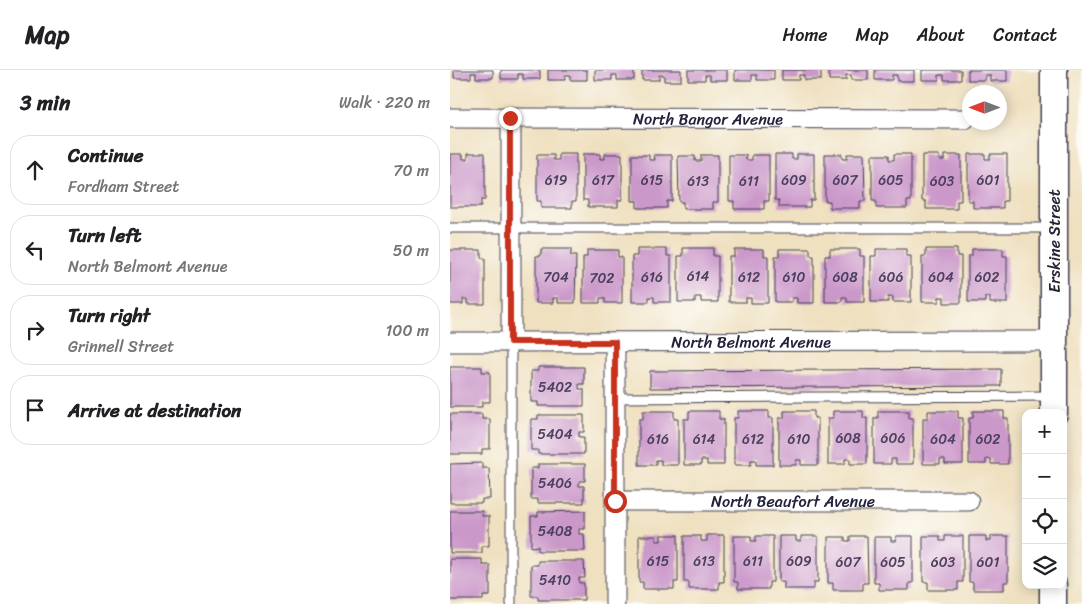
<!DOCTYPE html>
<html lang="en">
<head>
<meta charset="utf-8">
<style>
	body { margin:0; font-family:Sriracha,sans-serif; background:#f2f2f2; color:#202124 }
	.controls { position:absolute; right:15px; bottom:15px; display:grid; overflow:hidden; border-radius:10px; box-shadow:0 2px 12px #0003 }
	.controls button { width:45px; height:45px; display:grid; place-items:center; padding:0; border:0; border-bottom:1px solid #e0e0e0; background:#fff; color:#202124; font:25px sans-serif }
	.compass { position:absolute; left:512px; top:15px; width:45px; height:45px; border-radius:50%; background:#fff; box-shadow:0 2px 12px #0003; rotate:270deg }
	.stop { position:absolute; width:15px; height:15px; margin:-11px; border:4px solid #c8321e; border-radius:50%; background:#fff }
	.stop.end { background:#c8321e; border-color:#fff; box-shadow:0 1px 5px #0008 }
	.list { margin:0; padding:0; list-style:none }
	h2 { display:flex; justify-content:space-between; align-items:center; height:65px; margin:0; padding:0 20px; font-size:21px }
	h2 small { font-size:16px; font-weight:400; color:#757577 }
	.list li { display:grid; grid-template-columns:32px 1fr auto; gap:15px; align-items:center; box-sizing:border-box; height:70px; margin:0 10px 10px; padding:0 10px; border:1px solid #e0e0e0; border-radius:20px }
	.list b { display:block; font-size:19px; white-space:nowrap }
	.list p { margin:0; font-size:16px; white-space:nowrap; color:#757577 }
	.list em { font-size:16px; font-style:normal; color:#757577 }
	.icon { flex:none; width:28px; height:28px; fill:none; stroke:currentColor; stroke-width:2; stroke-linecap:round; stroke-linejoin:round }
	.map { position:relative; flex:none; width:632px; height:534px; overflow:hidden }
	header { display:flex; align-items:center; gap:30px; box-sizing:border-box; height:70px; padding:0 25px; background:#fff; border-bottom:1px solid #e0e0e0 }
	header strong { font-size:24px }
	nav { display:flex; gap:28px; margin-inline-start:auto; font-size:18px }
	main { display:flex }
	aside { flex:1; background:#fff }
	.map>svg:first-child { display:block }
</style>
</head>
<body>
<header>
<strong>Map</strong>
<nav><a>Home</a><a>Map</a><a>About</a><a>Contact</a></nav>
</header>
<main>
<aside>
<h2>3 min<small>Walk · 220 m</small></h2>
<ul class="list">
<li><svg class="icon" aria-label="ahead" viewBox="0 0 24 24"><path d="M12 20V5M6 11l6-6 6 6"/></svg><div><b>Continue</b><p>Fordham Street</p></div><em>70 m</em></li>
<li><svg class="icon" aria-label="left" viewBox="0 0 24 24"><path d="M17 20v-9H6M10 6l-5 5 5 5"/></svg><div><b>Turn left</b><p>North Belmont Avenue</p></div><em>50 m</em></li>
<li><svg class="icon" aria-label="right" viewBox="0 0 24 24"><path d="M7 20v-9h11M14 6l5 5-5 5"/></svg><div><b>Turn right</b><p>Grinnell Street</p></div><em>100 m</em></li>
<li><svg class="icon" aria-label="arrive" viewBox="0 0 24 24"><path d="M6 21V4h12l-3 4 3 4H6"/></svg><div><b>Arrive at destination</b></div></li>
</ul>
</aside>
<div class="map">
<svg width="632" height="534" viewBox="0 0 632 534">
	<rect width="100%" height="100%" fill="#fdfcf7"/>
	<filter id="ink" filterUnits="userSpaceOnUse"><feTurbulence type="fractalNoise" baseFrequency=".02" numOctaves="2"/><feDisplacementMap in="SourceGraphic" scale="10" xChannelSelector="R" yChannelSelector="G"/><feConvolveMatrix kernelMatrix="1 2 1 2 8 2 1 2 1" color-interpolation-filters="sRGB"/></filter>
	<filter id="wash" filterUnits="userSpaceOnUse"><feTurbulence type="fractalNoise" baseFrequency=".0096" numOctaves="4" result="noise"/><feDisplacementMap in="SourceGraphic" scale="20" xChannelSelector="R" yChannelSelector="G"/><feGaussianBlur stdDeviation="1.12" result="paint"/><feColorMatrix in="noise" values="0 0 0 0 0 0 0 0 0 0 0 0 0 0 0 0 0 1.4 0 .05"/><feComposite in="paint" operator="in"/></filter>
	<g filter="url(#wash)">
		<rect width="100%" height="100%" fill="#efe0c0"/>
		<g id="blocks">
			<g fill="#cb98ca">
				<polygon points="4,0 43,0 43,8 26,8 26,3 21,3 21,8 4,8"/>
				<polygon points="51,0 90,0 90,9 73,9 73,4 68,4 68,9 51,9"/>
				<polygon points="98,0 137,0 137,10 120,10 120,5 115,5 115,10 98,10"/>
				<polygon points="145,0 184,0 184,10 167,10 167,5 162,5 162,10 145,10"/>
				<polygon points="192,0 231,0 231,11 214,11 214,5 209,5 209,10 192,10"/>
				<polygon points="238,0 277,0 277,10 260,10 260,5 255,5 255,10 238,10"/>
				<polygon points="285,0 324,0 324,10 307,10 307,5 302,5 302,10 285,10"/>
				<polygon points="332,0 371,0 371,10 354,10 354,5 349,5 349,10 332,10"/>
				<polygon points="379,0 418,0 418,10 401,10 401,5 396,5 396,10 379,10"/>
				<polygon points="425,0 464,0 464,11 447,11 447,5 442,5 442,10 425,10"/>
				<polygon points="472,0 511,0 511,10 494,10 494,5 489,5 489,10 472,10"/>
				<polygon points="518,0 557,0 557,11 540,11 540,5 535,5 535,10 518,10"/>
				<polygon points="18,83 35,83 35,130 31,130 31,137 0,137 0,84 13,84 13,89 18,89"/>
				<polygon points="109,84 126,84 126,131 122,131 122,138 91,138 91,131 87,131 87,85 104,85 104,90 109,90"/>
				<polygon points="133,84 150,84 150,89 155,89 155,84 172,84 172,130 168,130 168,137 138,137 138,130 133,130"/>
				<polygon points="325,84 342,84 342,89 347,89 347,84 364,84 364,130 360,130 360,137 329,137 329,130 325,130"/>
				<polygon points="375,84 392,84 392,89 397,89 397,84 414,84 415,131 410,131 410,138 380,138 380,131 375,131"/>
				<polygon points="444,84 461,84 461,131 457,131 457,138 426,138 426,131 422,131 422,85 439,85 439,90 444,90"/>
				<polygon points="518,84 535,84 535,89 540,89 540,84 557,84 557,131 553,131 553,138 523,138 523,131 518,131"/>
				<polygon points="182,85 199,85 199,90 205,90 204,85 222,85 222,131 217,131 217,138 187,138 187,131 182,131"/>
				<polygon points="251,85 268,85 268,132 263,132 263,139 233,139 233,132 229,132 228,86 245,86 245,91 251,91"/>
				<polygon points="279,85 296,85 296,90 302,90 302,85 319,85 319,131 314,131 314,139 284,139 284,131 279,131"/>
				<polygon points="472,85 489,85 489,90 494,90 494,85 511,85 511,131 507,131 507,139 476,139 476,131 472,131"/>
				<polygon points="233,178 263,178 263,186 268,186 268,232 251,232 251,227 245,227 245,232 228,232 228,186 233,186"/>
				<polygon points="91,179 121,179 121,186 126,186 125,233 108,233 108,228 103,228 103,233 86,233 86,186 91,186"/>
				<polygon points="187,179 217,179 217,186 221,186 221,232 204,232 204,227 199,227 199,232 182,232 182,186 187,186"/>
				<polygon points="284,179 314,179 314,186 318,186 318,233 301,233 301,228 296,228 296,232 279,232 279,186 284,186"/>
				<polygon points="329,179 360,179 360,186 364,186 364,233 347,233 347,228 342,228 342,232 325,232 325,186 329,186"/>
				<polygon points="380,179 410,179 410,186 414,186 414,232 397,232 397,227 392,227 392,232 375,232 375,186 380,186"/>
				<polygon points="426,179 456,179 456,186 461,186 461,232 443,232 443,227 438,227 438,232 421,232 421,186 426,186"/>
				<polygon points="476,179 507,179 507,186 511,186 511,233 494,233 494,227 489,227 489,232 472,232 472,186 476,186"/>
				<polygon points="522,179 553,179 553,186 557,186 557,233 540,233 540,227 535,227 535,232 518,232 518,186 522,186"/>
				<polygon points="0,180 31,180 31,188 35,188 35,234 18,234 18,229 13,229 13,234 0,234"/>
				<polygon points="137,180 168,180 168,187 172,187 172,233 155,233 155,228 150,228 150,233 133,233 133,187 137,187"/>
				<polygon points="0,297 32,297 32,302 40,302 40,332 32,332 32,337 0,337"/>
				<polygon points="88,297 134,297 134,314 129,314 129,319 134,319 134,336 88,336 88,332 81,332 81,301 88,301"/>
				<polygon points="551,299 551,316 200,318 200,301"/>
				<polygon points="193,341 224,341 224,349 228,349 228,395 211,395 211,390 206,390 206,395 189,395 189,349 193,349"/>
				<polygon points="239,341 269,341 269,349 274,349 274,395 257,395 257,390 251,390 251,395 234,395 234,349 239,349"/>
				<polygon points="288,341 319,341 319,348 323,348 323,395 306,395 306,390 301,390 301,395 284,395 284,348 288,348"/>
				<polygon points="334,341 364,341 364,348 368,348 368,395 351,395 351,390 346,390 346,395 329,395 329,348 334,348"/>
				<polygon points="383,341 413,341 413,348 417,348 417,394 400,394 400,389 395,389 395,394 378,394 378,348 383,348"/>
				<polygon points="428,341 459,341 459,348 463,348 463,394 446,394 446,389 441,389 441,394 424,394 424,348 428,348"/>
				<polygon points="478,341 508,341 508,348 513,348 513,394 495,394 495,389 490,389 490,394 473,394 473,348 478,348"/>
				<polygon points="523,341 554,341 554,348 558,348 558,394 541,394 541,389 536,389 536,394 519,394 519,348 523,348"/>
				<polygon points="0,344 32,344 32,349 40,349 40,379 32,379 32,384 0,384"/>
				<polygon points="88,345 134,345 134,362 129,362 129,367 134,367 134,384 88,384 88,380 81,380 81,349 88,349"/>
				<polygon points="32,393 32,398 39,398 40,429 32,429 32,433 0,433 0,394"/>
				<polygon points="88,394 135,394 135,411 129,411 129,416 134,416 134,433 88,433 88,429 81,429 81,398 88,398"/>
				<polygon points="0,441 32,441 32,446 39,446 39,476 32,476 32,483 0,483"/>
				<polygon points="135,441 135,459 129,459 129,464 134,464 135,481 88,481 88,476 81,477 81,446 88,446 88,442"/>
				<polygon points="211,465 228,465 228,512 224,512 224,519 193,519 193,512 189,512 189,466 206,466 206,471 211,471"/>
				<polygon points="257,465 274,465 274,512 269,512 269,519 239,519 239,512 234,512 234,466 251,466 251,471 257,471"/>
				<polygon points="284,466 301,466 301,471 306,471 306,466 323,466 323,512 319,512 319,519 288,519 288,512 284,512"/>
				<polygon points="329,466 346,466 346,471 351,471 351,466 368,466 368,512 364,512 364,519 334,519 334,512 329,512"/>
				<polygon points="400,466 417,466 418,513 413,513 413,520 383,520 383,513 378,513 378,467 395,467 395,471 400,471"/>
				<polygon points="446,466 463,466 463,513 459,513 459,520 429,520 429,513 424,513 424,467 441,467 441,471 446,471"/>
				<polygon points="473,466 490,466 490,471 495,471 495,466 513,466 513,512 508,512 508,520 478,520 478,512 473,512"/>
				<polygon points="519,466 536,466 536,471 541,471 541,466 558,466 558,512 554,512 554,520 523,520 523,512 519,512"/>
				<polygon points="0,489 32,489 32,495 40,495 40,526 33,526 33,530 0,530"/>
				<polygon points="88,491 134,491 135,508 129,508 129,513 134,513 134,530 88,530 88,526 81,526 81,495 88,495"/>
			</g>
		</g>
	</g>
	<g filter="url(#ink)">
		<use href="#blocks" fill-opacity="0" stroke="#413e4f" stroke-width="1"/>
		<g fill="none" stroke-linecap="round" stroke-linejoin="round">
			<g stroke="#413e4f" stroke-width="11">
				<g id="lane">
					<polyline points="0,158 602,158"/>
					<polyline points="61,272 61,534"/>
					<polyline points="165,328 602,326"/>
				</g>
			</g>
			<g stroke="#413e4f" stroke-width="21">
				<g id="street">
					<path id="s1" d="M0,48L515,49"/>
					<polyline points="61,48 61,272"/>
					<path id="s2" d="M0,272L604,271"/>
					<path id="s3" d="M165,431H519"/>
					<polyline points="165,534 165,272"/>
				</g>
			</g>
			<g stroke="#413e4f" stroke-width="29">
				<g id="secondary">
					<polyline points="604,343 604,0"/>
					<polyline points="603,534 603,515"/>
				</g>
			</g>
			<use href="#lane" stroke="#fff" stroke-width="9"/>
			<use href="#street" stroke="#fff" stroke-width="19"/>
			<use href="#secondary" stroke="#fff" stroke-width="26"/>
		</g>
	</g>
	<g fill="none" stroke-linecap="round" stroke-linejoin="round" filter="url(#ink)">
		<polyline stroke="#c8321e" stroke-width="6" points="60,48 60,272 165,272 165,431"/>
	</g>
	<g text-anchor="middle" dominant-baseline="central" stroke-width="5" stroke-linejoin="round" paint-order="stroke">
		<g font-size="14" fill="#4c405f">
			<text x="106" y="110">619</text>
			<text x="153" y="110">617</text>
			<text x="202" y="110">615</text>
			<text x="344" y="110">609</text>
			<text x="395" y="110">607</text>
			<text x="441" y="110">605</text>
			<text x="538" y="110">601</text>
			<text x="248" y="111">613</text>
			<text x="299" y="111">611</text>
			<text x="492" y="111">603</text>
			<text x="248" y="206">614</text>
			<text x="106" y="207">704</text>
			<text x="202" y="207">616</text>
			<text x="299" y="207">612</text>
			<text x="344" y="207">610</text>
			<text x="395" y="207">608</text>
			<text x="441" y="207">606</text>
			<text x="491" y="207">604</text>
			<text x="537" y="207">602</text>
			<text x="152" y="208">702</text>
			<text x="105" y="317">5402</text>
			<text x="105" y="364">5404</text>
			<text x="398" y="368">608</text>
			<text x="443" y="368">606</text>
			<text x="208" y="369">616</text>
			<text x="254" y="369">614</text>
			<text x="303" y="369">612</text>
			<text x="349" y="369">610</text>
			<text x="493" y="369">604</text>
			<text x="538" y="369">602</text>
			<text x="105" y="413">5406</text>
			<text x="105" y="461">5408</text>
			<text x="208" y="491">615</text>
			<text x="254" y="491">613</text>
			<text x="303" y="491">611</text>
			<text x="349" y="491">609</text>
			<text x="398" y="492">607</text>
			<text x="443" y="492">605</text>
			<text x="493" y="492">603</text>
			<text x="538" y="492">601</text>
			<text x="105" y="510">5410</text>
		</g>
		<g font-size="16" fill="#22223b" stroke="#fdfcf7">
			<text stroke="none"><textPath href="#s1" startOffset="258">North Bangor Avenue</textPath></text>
			<text transform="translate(604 171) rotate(-90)">Erskine Street</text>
			<text stroke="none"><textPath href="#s2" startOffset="301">North Belmont Avenue</textPath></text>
			<text stroke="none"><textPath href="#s3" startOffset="178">North Beaufort Avenue</textPath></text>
		</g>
	</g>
</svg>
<div class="controls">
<button>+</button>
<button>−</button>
<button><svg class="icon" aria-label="locate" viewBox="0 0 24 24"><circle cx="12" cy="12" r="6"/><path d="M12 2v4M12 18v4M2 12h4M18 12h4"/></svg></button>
<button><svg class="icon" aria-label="layers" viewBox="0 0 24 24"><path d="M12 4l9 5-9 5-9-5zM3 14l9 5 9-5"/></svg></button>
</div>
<svg class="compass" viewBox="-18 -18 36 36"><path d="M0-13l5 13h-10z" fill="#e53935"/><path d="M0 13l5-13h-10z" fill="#757577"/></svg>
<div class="stop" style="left:165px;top:431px"></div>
<div class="stop end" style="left:60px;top:48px"></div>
</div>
</main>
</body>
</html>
